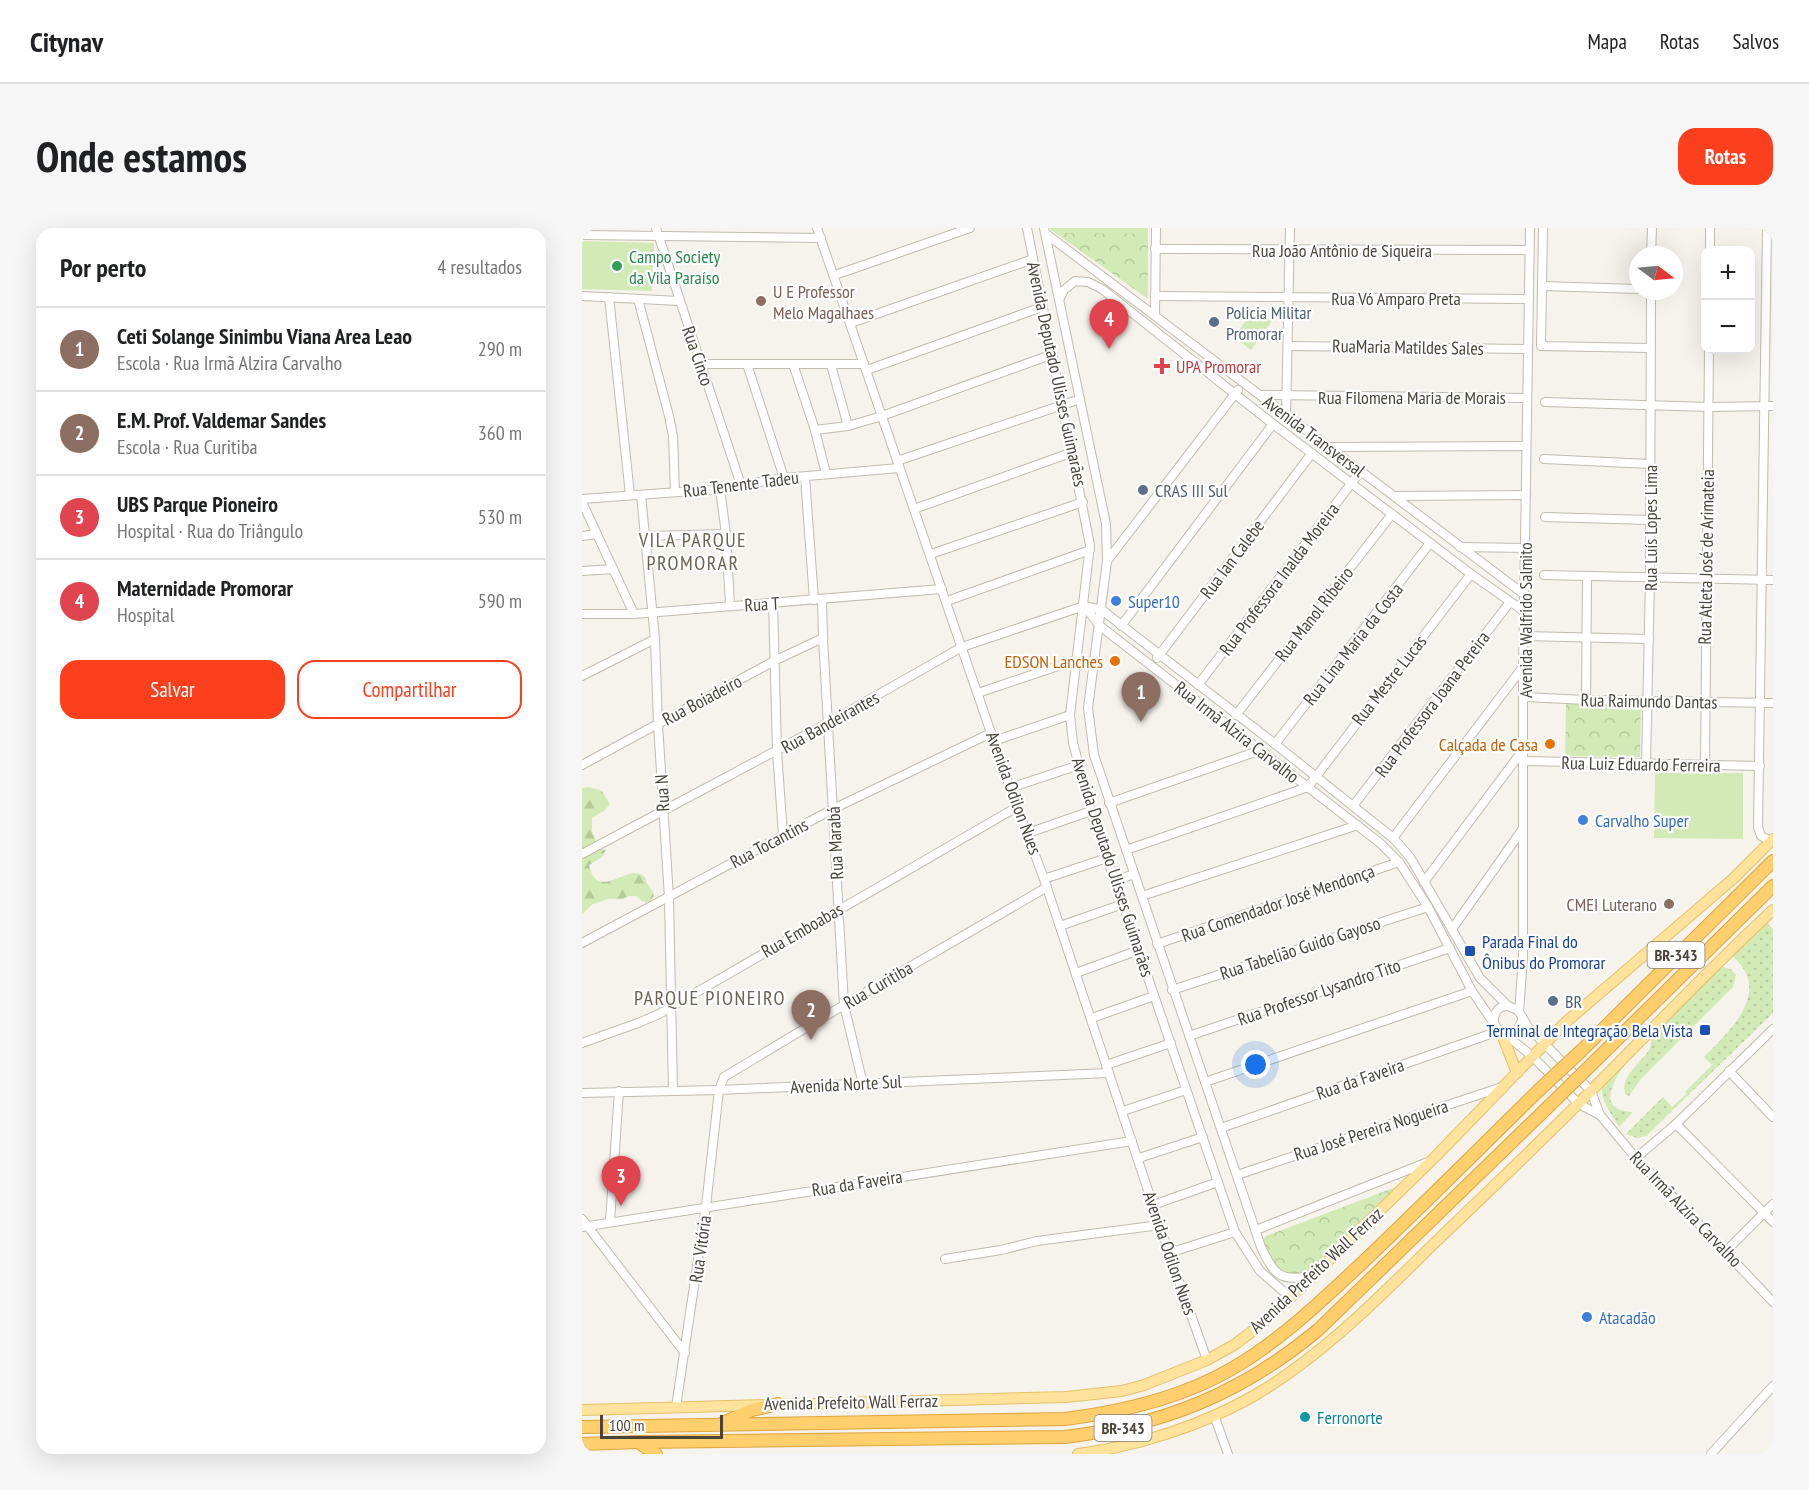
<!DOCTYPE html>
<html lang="pt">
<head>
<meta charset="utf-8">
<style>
	body { margin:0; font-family:"PT Sans Narrow",sans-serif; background:#f6f6f6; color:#202124 }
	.controls { position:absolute; right:18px; top:18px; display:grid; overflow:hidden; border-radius:12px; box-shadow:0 6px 24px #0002 }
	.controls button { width:54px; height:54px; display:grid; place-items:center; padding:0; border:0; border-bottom:2px solid #e0e0e0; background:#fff; color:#202124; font:30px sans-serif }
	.compass { position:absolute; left:1047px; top:18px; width:54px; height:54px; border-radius:50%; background:#fff; box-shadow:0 6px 24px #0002; rotate:106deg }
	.scale { position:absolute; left:18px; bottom:15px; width:123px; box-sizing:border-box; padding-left:6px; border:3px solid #4b4439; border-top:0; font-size:16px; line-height:21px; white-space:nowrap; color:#4b4439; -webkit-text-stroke:4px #fff; paint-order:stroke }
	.you { position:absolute; left:674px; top:837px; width:21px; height:21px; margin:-15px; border:4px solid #fff; border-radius:50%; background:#1a73e8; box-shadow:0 0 0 9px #1a73e833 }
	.badge { display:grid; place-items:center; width:39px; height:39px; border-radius:50%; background:#fc3f1d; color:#fff; font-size:20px; font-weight:700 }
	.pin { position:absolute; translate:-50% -50px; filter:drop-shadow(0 2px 3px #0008) }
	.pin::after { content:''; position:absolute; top:32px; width:21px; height:18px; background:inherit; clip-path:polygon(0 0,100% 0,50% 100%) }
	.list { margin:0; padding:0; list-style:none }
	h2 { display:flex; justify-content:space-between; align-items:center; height:78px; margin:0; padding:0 24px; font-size:26px }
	h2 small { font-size:20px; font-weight:400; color:#757577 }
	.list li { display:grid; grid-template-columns:39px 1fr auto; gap:18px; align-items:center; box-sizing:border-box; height:84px; padding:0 24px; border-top:2px solid #e0e0e0 }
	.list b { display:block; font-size:22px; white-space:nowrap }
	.list p { margin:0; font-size:20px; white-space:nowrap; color:#757577 }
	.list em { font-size:20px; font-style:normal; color:#757577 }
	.actions { display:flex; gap:12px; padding:18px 24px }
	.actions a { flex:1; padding:14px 0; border:2px solid #fc3f1d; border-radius:18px; text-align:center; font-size:21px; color:#fc3f1d }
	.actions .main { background:#fc3f1d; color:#fff }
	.map { position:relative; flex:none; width:1191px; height:1226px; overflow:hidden; border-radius:18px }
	header { display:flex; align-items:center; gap:36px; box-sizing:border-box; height:84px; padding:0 30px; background:#fff; border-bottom:2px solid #e0e0e0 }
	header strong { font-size:28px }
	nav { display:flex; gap:33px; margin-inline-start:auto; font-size:21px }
	.intro { display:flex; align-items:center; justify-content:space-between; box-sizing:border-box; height:144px; padding:0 36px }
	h1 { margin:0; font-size:42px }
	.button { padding:15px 27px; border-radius:18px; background:#fc3f1d; color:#fff; font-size:21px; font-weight:700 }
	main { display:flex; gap:36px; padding:0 36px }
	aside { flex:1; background:#fff; border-radius:18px; box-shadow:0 6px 24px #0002 }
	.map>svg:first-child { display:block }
</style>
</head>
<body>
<header>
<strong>Citynav</strong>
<nav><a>Mapa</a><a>Rotas</a><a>Salvos</a></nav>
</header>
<div class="intro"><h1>Onde estamos</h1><a class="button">Rotas</a></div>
<main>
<aside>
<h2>Por perto<small>4 resultados</small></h2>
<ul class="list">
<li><span class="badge" style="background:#8d6e63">1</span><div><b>Ceti Solange Sinimbu Viana Area Leao</b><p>Escola · Rua Irmã Alzira Carvalho</p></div><em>290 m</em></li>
<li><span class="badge" style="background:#8d6e63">2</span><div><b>E.M. Prof. Valdemar Sandes</b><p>Escola · Rua Curitiba</p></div><em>360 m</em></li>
<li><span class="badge" style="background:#e0444e">3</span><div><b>UBS Parque Pioneiro</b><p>Hospital · Rua do Triângulo</p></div><em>530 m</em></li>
<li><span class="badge" style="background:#e0444e">4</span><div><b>Maternidade Promorar</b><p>Hospital</p></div><em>590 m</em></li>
</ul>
<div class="actions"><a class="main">Salvar</a><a>Compartilhar</a></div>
</aside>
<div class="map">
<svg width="1191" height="1226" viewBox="0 0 1191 1226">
	<defs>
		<pattern id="grass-dots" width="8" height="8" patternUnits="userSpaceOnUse" patternTransform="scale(1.5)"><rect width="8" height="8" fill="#d2eab5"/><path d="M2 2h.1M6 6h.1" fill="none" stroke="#b6ca9c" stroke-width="1.8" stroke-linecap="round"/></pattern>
		<pattern id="forest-firs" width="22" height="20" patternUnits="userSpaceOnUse" patternTransform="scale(1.5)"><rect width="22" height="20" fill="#d2eab5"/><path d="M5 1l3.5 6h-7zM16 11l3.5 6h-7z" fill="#b6ca9c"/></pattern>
		<pattern id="park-crowns" width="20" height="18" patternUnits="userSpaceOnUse" patternTransform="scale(1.5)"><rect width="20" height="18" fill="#d2eab5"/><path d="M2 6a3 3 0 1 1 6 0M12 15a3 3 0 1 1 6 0" fill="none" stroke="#b6ca9c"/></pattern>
	</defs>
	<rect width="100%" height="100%" fill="#f6f3ec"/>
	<g fill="url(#grass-dots)">
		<path d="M1183,692L1191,701V785L1064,908L1055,910L1044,906L1081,869L1090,879L1104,866L1103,864L1130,837L1122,829C1153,798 1191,761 1148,726Z"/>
		<path d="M1141,739L1149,741L1154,747L1151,759L1058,852L1047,868L1044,867C1036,850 1059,835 1067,822C1069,818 1069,812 1070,808L1136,742Z"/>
		<path d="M1049,828C1036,846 1009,882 1051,884L1037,899C1030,886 1016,870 1021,856Z"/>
	</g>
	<path fill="url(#forest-firs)" d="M7,559L20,563L28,576L23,582L10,590V603L17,621L24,622L20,629L7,637C15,674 44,637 60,647C65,650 63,651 65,655C69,661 71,662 72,668L67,675L60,673L54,668H47L40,671H26L11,676L0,686V560Z"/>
	<g fill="url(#park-crowns)">
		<polygon points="467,0 566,0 566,71 468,1"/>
		<polygon points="984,476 1059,477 1058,529 983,528"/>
		<path d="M814,959L727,1043C694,1053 694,1041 679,1014L684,1008Z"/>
	</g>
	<g fill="#d2eab5">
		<polygon points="480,0 562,0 562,6 480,5"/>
		<polygon points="0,13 72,15 70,63 0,61"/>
		<polygon points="673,80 690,93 669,122 652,109"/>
		<polygon points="1073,545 1161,545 1161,611 1072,610"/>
	</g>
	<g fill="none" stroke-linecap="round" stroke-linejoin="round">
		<g stroke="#c2bbae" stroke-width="10">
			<g id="minor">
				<polyline points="74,0 159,257"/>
				<polyline points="235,0 428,560 462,651 587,1025 625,1132"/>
				<polyline points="445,0 508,317 488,487 491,515 509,583 653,1004 678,1043 702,1064 705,1069 704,1074"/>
				<path d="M462,0L524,296L525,333L506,480L512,527L679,1019C692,1047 698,1054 730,1048"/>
				<polyline points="961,0 959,118 1068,120"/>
				<polyline points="1185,0 1176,599 1179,608 1189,613"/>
				<polyline points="463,5 943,367"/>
				<polyline points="0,7 239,10"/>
				<polyline points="573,21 947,22"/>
				<polyline points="1128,22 1128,0"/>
				<polyline points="1069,27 1070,0"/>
				<polyline points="253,47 388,0"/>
				<polyline points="961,58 1056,61"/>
				<polyline points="0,68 97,73"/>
				<polyline points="573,68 947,71"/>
				<polyline points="27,69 48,267"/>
				<polyline points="478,70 482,62 493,53 506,54 520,61 691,196 889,346 943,384"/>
				<polyline points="56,71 87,188 91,208 93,264"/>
				<polyline points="573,87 574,0"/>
				<polyline points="269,95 451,31"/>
				<polyline points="706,118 946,121"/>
				<polyline points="119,136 282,136"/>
				<polyline points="165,136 202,250"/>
				<polyline points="211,136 233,202 244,246"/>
				<polyline points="249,137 266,198"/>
				<polyline points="285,142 460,79"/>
				<polyline points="679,167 945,170"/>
				<polyline points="963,174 1127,179 1191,178"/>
				<polyline points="704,187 708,0"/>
				<polyline points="233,202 266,198 300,188 471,126"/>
				<polyline points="744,219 944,218"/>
				<polyline points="962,231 1068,236"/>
				<polyline points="315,233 498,171"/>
				<polyline points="223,249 232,372"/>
				<polyline points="138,261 144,306 148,377"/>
				<polyline points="59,267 73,411 76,496 87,670 91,863"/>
				<polyline points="812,268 944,267"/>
				<polyline points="0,271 138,261 202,250 317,240"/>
				<polyline points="0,274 52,386"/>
				<polyline points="332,281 491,224"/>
				<polyline points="963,289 1068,292"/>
				<polyline points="0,308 14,306"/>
				<polyline points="64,308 144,306"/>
				<polyline points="878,319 943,320"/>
				<polyline points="349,326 501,274"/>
				<polyline points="525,333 656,162"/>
				<polyline points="0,343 31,341"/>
				<polyline points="962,347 1191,352"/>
				<polyline points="240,371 241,410 262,777 281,856"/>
				<polyline points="365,373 508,322"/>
				<polyline points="191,375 195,523 201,607"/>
				<polyline points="502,378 520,382 693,516 811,610 828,629 898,750 926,778 936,782 946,799 1009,863 1018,887 1054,930 1191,1074"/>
				<polyline points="502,378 518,398 798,615 817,634 846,679 890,763 915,800 950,828 997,876 1018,887"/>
				<polyline points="0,386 52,386 360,361"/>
				<polyline points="539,398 691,196"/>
				<polyline points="943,408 1067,411"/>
				<polyline points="575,430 730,225"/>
				<polyline points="0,448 73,411"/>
				<polyline points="616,457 778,244"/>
				<polyline points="396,465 494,432"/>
				<polyline points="942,469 1004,472 1191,475"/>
				<polyline points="1004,472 1005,348"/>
				<polyline points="654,487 810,286"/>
				<polyline points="412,513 488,487"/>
				<polyline points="693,516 848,315"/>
				<polyline points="941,533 1178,538"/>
				<polyline points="0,537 194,432 241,410"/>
				<polyline points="1064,537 1068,350 1069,63"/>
				<polyline points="1123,537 1127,122"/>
				<polyline points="428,560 497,537"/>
				<polyline points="527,575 679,522"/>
				<polyline points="771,578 928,374"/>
				<polyline points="446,605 509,583"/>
				<polyline points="811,610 941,439"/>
				<polyline points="544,622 726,559 889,346"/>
				<polyline points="0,626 246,495 380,419 502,378"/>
				<polyline points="462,651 525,630"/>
				<polyline points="533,653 552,646"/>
				<polyline points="842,654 941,522"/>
				<polyline points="560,668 776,597"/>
				<polyline points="478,698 541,676"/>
				<polyline points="870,701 940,602"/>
				<polyline points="0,715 251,581 409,505"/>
				<polyline points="575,716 817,634"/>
				<polyline points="494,745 557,722"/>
				<polyline points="590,762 846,679"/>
				<polyline points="937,784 941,729 941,439 948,0"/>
				<polyline points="510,790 572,768"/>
				<path d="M912,795C911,785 916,778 926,778"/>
				<path d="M922,805C933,806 938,801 940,791"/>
				<polyline points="607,808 868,720"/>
				<polyline points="0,815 56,795 77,786 435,579"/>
				<polyline points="524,837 589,815"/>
				<polyline points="1147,843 1191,889"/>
				<polyline points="623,854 890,763"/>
				<polyline points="0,865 137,862 527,845"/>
				<polyline points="541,883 604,862"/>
				<polyline points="1094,896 1191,994"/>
				<polyline points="639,900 917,803"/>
				<polyline points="557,930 621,909"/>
				<polyline points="1054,930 1094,896 1191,801"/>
				<polyline points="655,947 920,859"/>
				<polyline points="571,977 636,954"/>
				<polyline points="0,991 103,1125"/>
				<polyline points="28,993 37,863"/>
				<polyline points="0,999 550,913"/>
				<polyline points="674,1002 846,934"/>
				<polyline points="1144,1023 1191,976"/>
				<polyline points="587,1025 653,1004"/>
				<polyline points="363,1031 419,1022 455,1013 578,997"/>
				<polyline points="94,1179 124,978 137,862 142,849 262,777 465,659"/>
				<polyline points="632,1187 646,1226"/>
				<polyline points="1129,1226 1191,1158"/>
			</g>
		</g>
		<g stroke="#e6c16a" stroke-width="12">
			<g id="major">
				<polyline points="919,804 935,845"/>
				<polyline points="0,1182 484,1169 540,1163 562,1157 625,1132 652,1117 672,1102 704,1074 854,928 984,794 1152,650 1191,611"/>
				<path d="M496,1226C556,1218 622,1197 675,1166C747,1123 805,1061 864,1004C909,961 954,918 998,874C1062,810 1124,744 1191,682"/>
			</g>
		</g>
		<g stroke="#e0a43c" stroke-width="14">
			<g id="highway">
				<polyline points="999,823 1191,633"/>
				<polyline points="1011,835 1191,658"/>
				<polyline points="141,1195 170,1182 196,1176"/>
				<path d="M0,1199L483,1191C539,1184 602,1169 651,1140C699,1112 738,1074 778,1037C838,980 897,921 956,863"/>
				<polyline points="56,1214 74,1226"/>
				<path d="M0,1216L56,1214L483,1209C581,1197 659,1166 736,1102L967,878"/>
			</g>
		</g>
		<use href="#minor" stroke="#fff" stroke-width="8"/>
		<use href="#major" stroke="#ffe39c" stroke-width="10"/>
		<use href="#highway" stroke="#ffcf6e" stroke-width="12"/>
		<g stroke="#e0a43c" stroke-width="14" stroke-linecap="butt">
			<g id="highway-bridge">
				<polyline points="956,863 999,823"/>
				<polyline points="967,878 1011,835"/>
			</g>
		</g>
		<use href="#highway-bridge" stroke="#ffcf6e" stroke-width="12"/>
	</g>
	<circle fill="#2e9e5b" stroke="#fff" stroke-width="2" cx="35" cy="38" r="6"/>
	<g fill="#8d6e63" stroke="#fff" stroke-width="2">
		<circle cx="179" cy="73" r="6"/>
		<circle cx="1087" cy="676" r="6"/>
	</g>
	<g fill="#5c6f8a" stroke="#fff" stroke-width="2">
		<circle cx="632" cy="94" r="6"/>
		<circle cx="561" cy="262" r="6"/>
		<circle cx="971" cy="773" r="6"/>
	</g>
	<path fill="#e0444e" stroke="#fff" stroke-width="2" d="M577 129h6v6h6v6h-6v6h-6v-6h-6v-6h6z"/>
	<g fill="#3f7fe0" stroke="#fff" stroke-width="2">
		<circle cx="534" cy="373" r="6"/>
		<circle cx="1001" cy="592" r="6"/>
		<circle cx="1005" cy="1089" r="6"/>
	</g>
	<g fill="#e8710a" stroke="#fff" stroke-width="2">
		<circle cx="533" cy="433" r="6"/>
		<circle cx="968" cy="516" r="6"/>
	</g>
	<g fill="#1a4fb4" stroke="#fff" stroke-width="2">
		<rect x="882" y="717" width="12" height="12" rx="3"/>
		<rect x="1117" y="796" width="12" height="12" rx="3"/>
	</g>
	<circle fill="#0f9aa8" stroke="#fff" stroke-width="2" cx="723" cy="1189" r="6"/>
	<g text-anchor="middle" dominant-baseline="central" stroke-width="4.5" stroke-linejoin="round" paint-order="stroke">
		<g fill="#fff" stroke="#817c74" stroke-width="1.5">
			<rect x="1065.5" y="714" width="57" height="26" rx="4.5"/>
			<rect x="512.5" y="1187" width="57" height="26" rx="4.5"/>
		</g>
		<g font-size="16" font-weight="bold" fill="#4b4439">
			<text x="1094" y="727">BR-343</text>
			<text x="541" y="1200">BR-343</text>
		</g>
		<g font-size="18" fill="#4b4439" stroke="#fff">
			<text x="760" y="22">Rua João Antônio de Siqueira</text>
			<text x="814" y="70">Rua Vó Amparo Preta</text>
			<text transform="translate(826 119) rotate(1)">RuaMaria Matildes Sales</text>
			<text transform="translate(116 128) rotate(71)">Rua Cinco</text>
			<text transform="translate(475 146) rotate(78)">Avenida Deputado Ulisses Guimarães</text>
			<text x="830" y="169">Rua Filomena Maria de Morais</text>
			<text transform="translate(732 208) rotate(37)">Avenida Transversal</text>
			<text transform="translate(159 256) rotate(-7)">Rua Tenente Tadeu</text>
			<text transform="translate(1068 300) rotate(-90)">Rua Luís Lopes Lima</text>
			<text transform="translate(1124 329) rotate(-89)">Rua Atleta José de Arimateia</text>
			<text transform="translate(650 331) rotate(-53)">Rua Ian Calebe</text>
			<text transform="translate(697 351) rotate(-53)">Rua Professora Inalda Moreira</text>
			<text transform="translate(180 376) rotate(-3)">Rua T</text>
			<text transform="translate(732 386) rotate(-52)">Rua Manol Ribeiro</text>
			<text transform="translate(943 392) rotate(-90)">Avenida Walfrido Salmito</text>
			<text transform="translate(771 416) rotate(-52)">Rua Lina Maria da Costa</text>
			<text transform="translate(807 452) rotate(-52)">Rua Mestre Lucas</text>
			<text transform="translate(120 472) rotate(-28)">Rua Boiadeiro</text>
			<text transform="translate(1067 473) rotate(1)">Rua Raimundo Dantas</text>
			<text transform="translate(850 476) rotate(-53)">Rua Professora Joana Pereira</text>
			<text transform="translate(248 494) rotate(-29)">Rua Bandeirantes</text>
			<text transform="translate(655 504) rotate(38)">Rua Irmã Alzira Carvalho</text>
			<text transform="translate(1059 536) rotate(1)">Rua Luiz Eduardo Ferreira</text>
			<text transform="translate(80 565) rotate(-93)">Rua N</text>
			<text transform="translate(432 565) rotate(70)">Avenida Odilon Nues</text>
			<text transform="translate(187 615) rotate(-28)">Rua Tocantins</text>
			<text transform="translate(253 615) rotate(-93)">Rua Marabá</text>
			<text transform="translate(531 639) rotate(72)">Avenida Deputado Ulisses Guimarães</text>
			<text transform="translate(696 675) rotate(-19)">Rua Comendador José Mendonça</text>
			<text transform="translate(220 702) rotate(-30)">Rua Emboabas</text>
			<text transform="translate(718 720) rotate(-18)">Rua Tabelião Guido Gayoso</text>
			<text transform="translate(296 757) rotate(-30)">Rua Curitiba</text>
			<text transform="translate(737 764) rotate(-19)">Rua Professor Lysandro Tito</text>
			<text transform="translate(778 851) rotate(-19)">Rua da Faveira</text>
			<text transform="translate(264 856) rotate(-3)">Avenida Norte Sul</text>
			<text transform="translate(789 902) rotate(-18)">Rua José Pereira Nogueira</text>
			<text transform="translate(275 955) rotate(-9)">Rua da Faveira</text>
			<text transform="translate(1104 981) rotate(46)">Rua Irmã Alzira Carvalho</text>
			<text transform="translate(118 1021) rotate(-82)">Rua Vitória</text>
			<text transform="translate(588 1025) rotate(71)">Avenida Odilon Nues</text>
			<text transform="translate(734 1042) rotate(-43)">Avenida Prefeito Wall Ferraz</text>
			<text transform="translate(269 1174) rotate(-1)">Avenida Prefeito Wall Ferraz</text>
		</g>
		<g font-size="18" fill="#27864d" stroke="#fff" text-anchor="start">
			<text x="47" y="28">Campo Society<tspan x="47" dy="21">da Vila Paraíso</tspan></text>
		</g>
		<g font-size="18" fill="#785e54" stroke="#fff" text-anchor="start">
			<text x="191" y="63">U E Professor<tspan x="191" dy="21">Melo Magalhaes</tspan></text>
			<text x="1075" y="676" text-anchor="end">CMEI Luterano</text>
		</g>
		<g font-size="18" fill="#4e5e75" stroke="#fff" text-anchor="start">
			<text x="644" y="84">Policia Militar<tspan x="644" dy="21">Promorar</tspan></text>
			<text x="573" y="262">CRAS III Sul</text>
			<text x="983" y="773">BR</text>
		</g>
		<g font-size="18" fill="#be3a42" stroke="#fff" text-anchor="start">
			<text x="594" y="138">UPA Promorar</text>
		</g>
		<g font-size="18" fill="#366cbe" stroke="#fff" text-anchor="start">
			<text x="546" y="373">Super10</text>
			<text x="1013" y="592">Carvalho Super</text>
			<text x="1017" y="1089">Atacadão</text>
		</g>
		<g font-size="18" fill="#c56008" stroke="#fff" text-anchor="end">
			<text x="521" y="433">EDSON Lanches</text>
			<text x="956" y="516">Calçada de Casa</text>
		</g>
		<g font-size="18" fill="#164399" stroke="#fff" text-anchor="start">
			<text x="900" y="713">Parada Final do<tspan x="900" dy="21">Ônibus do Promorar</tspan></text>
			<text x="1111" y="802" text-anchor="end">Terminal de Integração Bela Vista</text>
		</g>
		<g font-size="18" fill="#0d838f" stroke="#fff" text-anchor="start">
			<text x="735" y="1189">Ferronorte</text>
		</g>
		<g font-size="20" letter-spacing="1.5" fill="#6e6250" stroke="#fff">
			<text x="111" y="312">VILA PARQUE<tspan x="111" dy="23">PROMORAR</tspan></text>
			<text x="128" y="770">PARQUE PIONEIRO</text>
		</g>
	</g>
</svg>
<div class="controls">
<button>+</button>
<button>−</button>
</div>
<svg class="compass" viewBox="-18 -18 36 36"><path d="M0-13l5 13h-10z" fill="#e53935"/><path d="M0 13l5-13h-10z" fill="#757577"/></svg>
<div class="scale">100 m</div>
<div class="you"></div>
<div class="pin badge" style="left:559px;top:494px;background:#8d6e63">1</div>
<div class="pin badge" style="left:229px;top:812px;background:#8d6e63">2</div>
<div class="pin badge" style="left:39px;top:978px;background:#e0444e">3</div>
<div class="pin badge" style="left:527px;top:121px;background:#e0444e">4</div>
</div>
</main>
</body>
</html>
